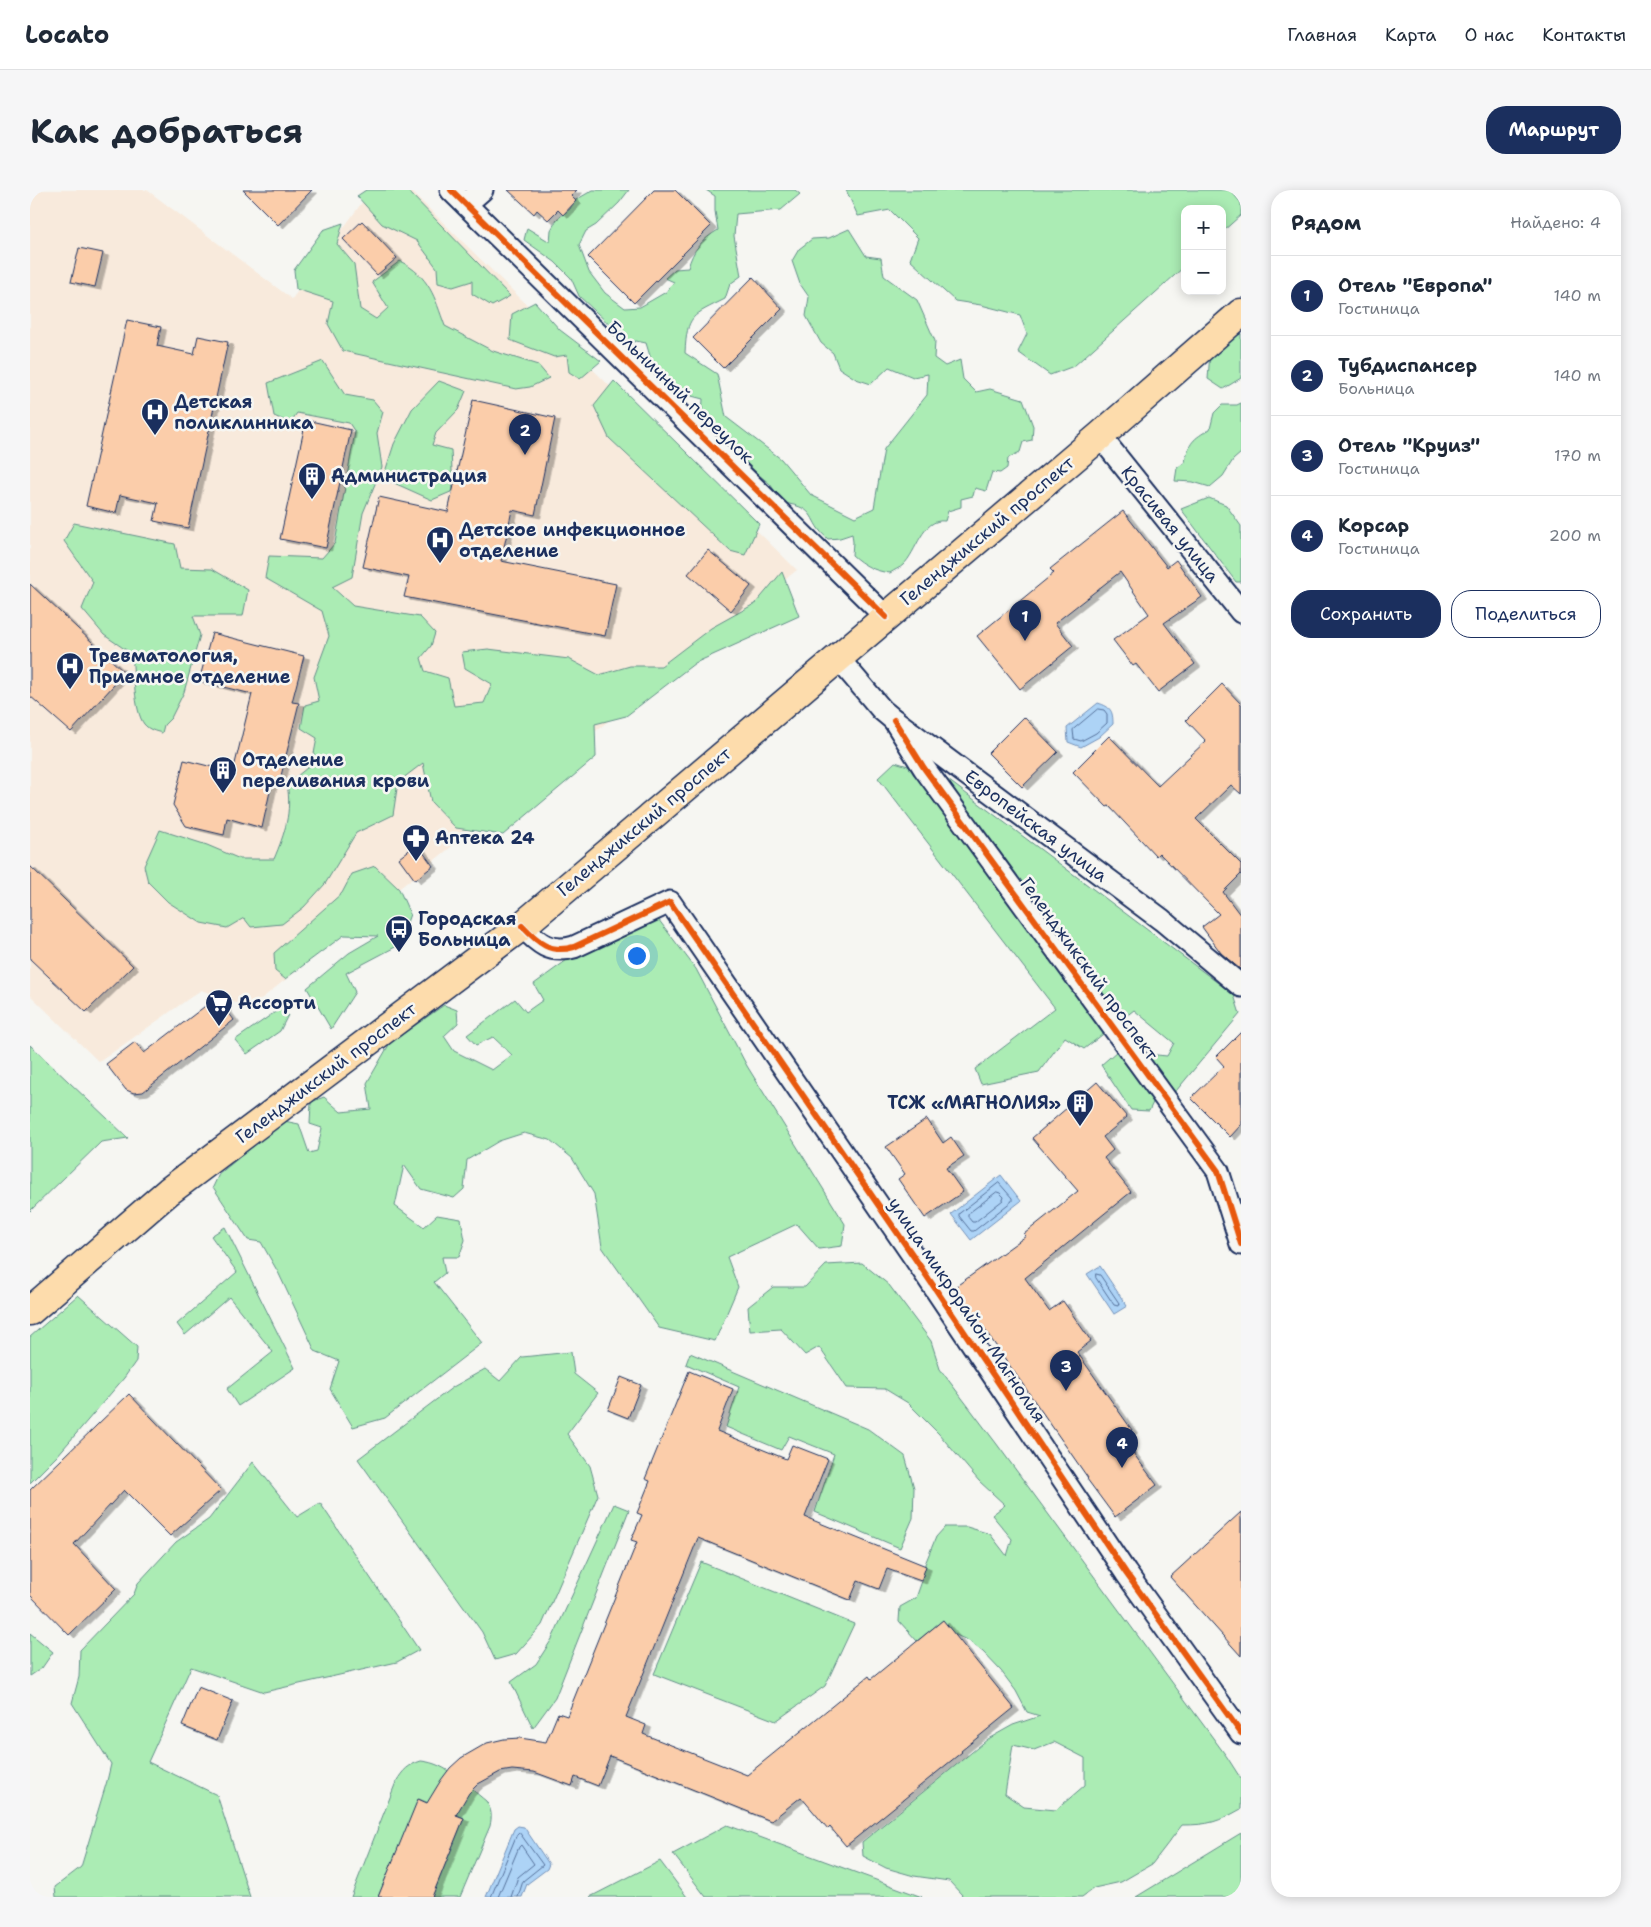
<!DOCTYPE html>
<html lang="ru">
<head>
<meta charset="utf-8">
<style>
	body { margin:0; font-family:"Shantell Sans",sans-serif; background:#f6f6f7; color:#1f2937 }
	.controls { position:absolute; right:15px; top:15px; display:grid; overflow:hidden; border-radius:10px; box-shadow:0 2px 12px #0003 }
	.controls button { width:45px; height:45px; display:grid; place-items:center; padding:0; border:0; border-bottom:1px solid #e0e1e3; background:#fff; color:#1f2937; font:25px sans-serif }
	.you { position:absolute; left:606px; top:765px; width:18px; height:18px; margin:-12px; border:4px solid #fff; border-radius:50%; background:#1a73e8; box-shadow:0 0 0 8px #1a73e833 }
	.badge { display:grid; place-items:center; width:32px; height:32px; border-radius:50%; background:#1b2f5e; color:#fff; font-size:16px; font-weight:700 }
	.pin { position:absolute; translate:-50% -41px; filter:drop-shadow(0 1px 2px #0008) }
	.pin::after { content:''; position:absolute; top:26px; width:18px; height:15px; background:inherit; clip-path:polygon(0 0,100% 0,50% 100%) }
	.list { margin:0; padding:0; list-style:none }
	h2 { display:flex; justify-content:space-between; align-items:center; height:65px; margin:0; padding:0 20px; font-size:21px }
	h2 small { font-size:16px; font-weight:400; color:#747a83 }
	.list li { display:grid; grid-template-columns:32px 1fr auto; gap:15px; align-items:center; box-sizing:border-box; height:80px; padding:0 20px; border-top:1px solid #e0e1e3 }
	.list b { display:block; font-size:19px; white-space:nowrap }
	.list p { margin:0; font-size:16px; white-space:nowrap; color:#747a83 }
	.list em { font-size:16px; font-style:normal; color:#747a83 }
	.actions { display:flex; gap:10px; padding:15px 20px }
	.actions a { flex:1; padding:11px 0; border:1px solid #1b2f5e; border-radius:20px; text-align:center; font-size:18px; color:#1b2f5e }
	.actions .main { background:#1b2f5e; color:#fff }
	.map { position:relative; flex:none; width:1211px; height:1707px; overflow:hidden; border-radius:20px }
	header { display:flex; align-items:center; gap:30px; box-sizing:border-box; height:70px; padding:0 25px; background:#fff; border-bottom:1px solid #e0e1e3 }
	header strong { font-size:24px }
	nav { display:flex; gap:28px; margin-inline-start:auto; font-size:18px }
	.intro { display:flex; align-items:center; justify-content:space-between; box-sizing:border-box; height:120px; padding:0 30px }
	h1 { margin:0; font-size:35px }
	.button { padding:12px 22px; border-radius:20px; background:#1b2f5e; color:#fff; font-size:18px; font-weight:700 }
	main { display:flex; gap:30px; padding:0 30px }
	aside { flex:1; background:#fff; border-radius:20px; box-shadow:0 2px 12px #0003 }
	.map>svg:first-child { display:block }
</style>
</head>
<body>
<header>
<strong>Locato</strong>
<nav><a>Главная</a><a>Карта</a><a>О нас</a><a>Контакты</a></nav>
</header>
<div class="intro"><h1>Как добраться</h1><a class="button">Маршрут</a></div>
<main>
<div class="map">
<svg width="1211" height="1707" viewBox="0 0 1211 1707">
	<defs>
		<filter id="shadow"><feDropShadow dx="5.5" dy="3" stdDeviation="0" flood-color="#0004"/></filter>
	</defs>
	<rect width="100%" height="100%" fill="#f6f6f2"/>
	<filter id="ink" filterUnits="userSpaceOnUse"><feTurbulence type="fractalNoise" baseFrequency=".02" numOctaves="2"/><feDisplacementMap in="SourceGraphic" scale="10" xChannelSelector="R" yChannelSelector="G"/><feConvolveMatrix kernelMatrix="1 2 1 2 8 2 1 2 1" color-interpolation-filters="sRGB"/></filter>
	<g filter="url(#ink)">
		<polygon fill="#f8eadc" points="0,0 117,0 262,109 341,0 380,0 767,380 220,818 171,800 69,872 0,805"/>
		<g fill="#abecb4" stroke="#638e89" fill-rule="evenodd">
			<polygon points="336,0 377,0 480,106 462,116 442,104 442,91 423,97 408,93 407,78 387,51 352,34 327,6"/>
			<path d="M563,0H599L589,13L566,35L556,41L549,55L559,82L575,103L595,118L610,117L636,102L644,92L635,88L645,79L658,78C663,59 672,50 688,40L685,21V6L676,0H765L770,4L751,20L706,24L704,46L711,86L700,94L695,109C662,126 657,124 655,163L687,184L696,227L751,269L781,305L825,327L844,318L854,259L897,205L898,184L883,187L859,177L841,194L826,189L809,178L803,163L791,153L776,126L779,107L770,94L762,71L769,59L782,49L799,48L819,39L836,66L851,68L854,86L887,110L905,151L904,168L915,176L930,170L933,189L946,202L960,199L993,209L1003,236L1002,250L993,252L990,262L978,268L977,278L970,283L962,282L956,301L945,298L943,306L931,309V317L918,321L915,331C892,328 887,362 873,375C870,378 864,380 860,383C844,381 833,375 822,365L823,352L822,344L810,348L798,349C776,331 790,318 753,313L740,294L706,266L694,246C683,244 679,236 672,227L673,209L650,203L637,193L624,179L616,153L606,151L596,155L583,138L549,106L541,88L525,72L494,50L497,38L520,52L521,40L527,29L540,19L544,11Z"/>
			<polygon points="816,0 1200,0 1211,13 1211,25 1192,42 1192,19 1155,19 1155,76 1044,176 1020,185 988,162 997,144 990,125 951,115 925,111 880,70 888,48 860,20 828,26"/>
			<path d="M313,33L307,54L324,74L330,119L346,129L358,118L342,92L370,71C400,87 404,106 415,136L463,161L508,175L519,188L500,197L486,199L313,161L298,134L303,111L266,99L264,80L293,40Z"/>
			<polygon points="505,112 530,140 571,171 550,189 539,182 537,165 524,167 480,150 482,124"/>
			<polygon points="1211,144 1211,188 1193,199 1178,189 1180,163 1204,146"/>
			<path d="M293,171L315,205L343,210L353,222L347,243L352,277L333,323L322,387L302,397L323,416L390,427L405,443L401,456L391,468L395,481L418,488L424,516L454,513L462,494L435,478L432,462L458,459L539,469L569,485L600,476H631L681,438L726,413L752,382L769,426L665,473L596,526L565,534L566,567L473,645L426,638L401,612L393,573L368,592L363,625L326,643L295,694L274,717L252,734L221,737L214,728L197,738L171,733L138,712L118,692L114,676L130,640L177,655L210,669H244C255,643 262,622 257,594L282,574L287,548L271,538L275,515L289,511L284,487L299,446L292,421L235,388L239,366L292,368L305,353L325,242L319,233L267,223L260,233L244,226L238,193Z"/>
			<polygon points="409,191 436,201 428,220 406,243 402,255 421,260 423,301 402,310 353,288 364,254 382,219"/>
			<polygon points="584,191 729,334 715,365 700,361 579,248 564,216"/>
			<path d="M1211,213V263L1203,270L1193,286L1180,297L1163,292L1145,291L1147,278L1155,272C1159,252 1163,249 1180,239L1184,223L1192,215H1207Z"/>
			<polygon points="1179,308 1196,315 1211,336 1211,392 1206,392 1151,319"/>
			<path d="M44,333L145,354L150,378L182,379L218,400L213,426H163L170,445L154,502L141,528L134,535L132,543C125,541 119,540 114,534C104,521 104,481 102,464L74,445L52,419L63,392L34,351Z"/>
			<polygon points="865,572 914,587 1204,805 1210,824 1146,901 1128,902 1119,921 1101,920 1071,875 1087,861 1137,866 1144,853 1104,820 1054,859 1035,847 1009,882 951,894 945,879 1025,818 848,588"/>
			<polygon points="345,676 369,699 380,724 369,755 316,783 325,802 301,839 277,798 319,763 348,746 314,745 255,789 245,781 244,763 312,703 322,684"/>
			<polygon points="625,725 666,779 717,876 815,1034 812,1056 789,1059 767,1034 697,1067 708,1097 685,1151 629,1138 572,1057 564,1004 542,968 520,950 494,943 469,951 437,970 434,999 424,1008 391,999 374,975 365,1016 394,1037 407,1025 431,1029 435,1050 429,1067 412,1067 415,1083 404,1092 452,1153 355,1228 323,1237 300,1199 309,1171 285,1161 249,1084 231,1052 218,1050 183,997 189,984 254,931 269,934 279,963 287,961 292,938 280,934 281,912 294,907 311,922 341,919 337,893 360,853 414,815 427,820 428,833 414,846 424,861 462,880 482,865 463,847 446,855 437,845 485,809 496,822 513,810 504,794 537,770"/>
			<polygon points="251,818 258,825 250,841 217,864 205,850"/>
			<polygon points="0,855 98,948 71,952 0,1021"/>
			<polygon points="195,1037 265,1178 208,1216 197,1199 243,1162 199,1107 155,1145 147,1134 207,1082 181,1046"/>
			<path d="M832,1073L859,1095L901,1151L910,1179L966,1253L1197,1567L1211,1589V1619C1188,1632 1179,1635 1152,1635L1122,1674L1091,1692L1064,1698L1052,1707H932V1705L919,1691L884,1686L856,1678L833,1666L832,1652L958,1549L983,1535L1010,1526L997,1522L986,1501L971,1481L953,1462L939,1451L924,1444L913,1430L887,1451L869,1431L870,1417L886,1408L892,1391L895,1374L906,1347L915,1337H937L960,1344L977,1366L982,1349L962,1325L975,1315L949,1291L909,1244L878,1213L855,1199L817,1198L789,1157L775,1165L751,1139L720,1141L718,1117L743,1097H775L796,1075ZM1024,1552L1055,1568V1595L1026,1620L994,1617L975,1604L983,1555L1004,1560Z"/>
			<polygon points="48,1105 107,1157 106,1171 94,1188 27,1266 0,1293 0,1147"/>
			<polygon points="541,1162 544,1184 568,1203 537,1244 560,1276 568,1305 512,1435 486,1464 465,1470 452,1442 328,1269 423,1197 455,1179 470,1191 492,1167"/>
			<polygon points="660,1163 838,1239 875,1266 884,1298 883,1328 870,1358 785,1322 804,1264 759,1246 751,1260 696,1237 709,1197 656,1174"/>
			<polygon points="223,1272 267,1327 290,1313 389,1460 367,1472 234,1502 161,1477 118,1572 187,1605 220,1707 26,1707 25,1697 51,1677 77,1591 81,1574 42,1513 49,1487 50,1460 104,1404 108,1393 146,1352 179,1329"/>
			<polygon points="584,1314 599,1320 525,1508 503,1538 481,1492 506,1474 522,1449"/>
			<polygon points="671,1372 824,1434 795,1496 746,1531 624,1484"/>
			<polygon points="0,1443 23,1462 12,1478 0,1486"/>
			<path d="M391,1571C417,1573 437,1596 456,1611C462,1620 462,1626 460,1636L430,1707H402L434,1628L389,1609L348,1707H321L366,1592C373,1580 378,1575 391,1571Z"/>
			<polygon points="697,1635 892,1707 676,1707 643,1664"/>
			<polygon points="1211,1643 1211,1707 1106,1707"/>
			<polygon points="630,1671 657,1707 560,1707"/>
		</g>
		<g fill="#add3f6" stroke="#7391b9">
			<path d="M1068,513C1081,517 1083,521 1083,534L1069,547L1051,557L1038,552L1037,538Z"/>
			<polygon points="971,985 991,1011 941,1050 921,1024"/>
			<polygon points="1070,1076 1097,1116 1084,1124 1057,1084"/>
			<polygon points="488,1636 494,1637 519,1674 517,1679 497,1694 492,1707 456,1707 484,1639"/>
		</g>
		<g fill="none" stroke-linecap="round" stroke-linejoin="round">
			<g stroke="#55719b" stroke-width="1">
				<polygon points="1068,519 1074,520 1077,524 1077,533 1066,543 1051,551 1044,549 1043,540"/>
				<polygon points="969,993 982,1008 982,1011 944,1041 941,1041 929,1026 929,1024"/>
				<polygon points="967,1002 970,1003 974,1007 973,1010 945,1032 942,1032 938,1027 938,1024"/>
				<polygon points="1066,1084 1070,1085 1089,1113 1088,1116 1084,1115 1066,1088"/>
				<polyline points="461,1707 487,1644 489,1642 513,1675 493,1691 488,1707"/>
				<polyline points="468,1707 489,1657 491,1655 504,1674 488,1687 481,1707"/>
			</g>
		</g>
		<g fill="#fbcdaa" stroke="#1b2f5e" filter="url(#shadow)">
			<polygon points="213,0 282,0 248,35"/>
			<polygon points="478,0 547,0 541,6 546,11 533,25 528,20 518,30 507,20 504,24"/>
			<polygon points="624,0 645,0 681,36 604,113 558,67"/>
			<polygon points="332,31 367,68 347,85 313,49"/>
			<polygon points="49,58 73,63 65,97 41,92"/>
			<polygon points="723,87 752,119 693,178 663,148"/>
			<polygon points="97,130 131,137 127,156 164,164 168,146 198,152 158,338 124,331 128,313 90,305 86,323 56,316"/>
			<polygon points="443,210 525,228 505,325 482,320 471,371 586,394 575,446 374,407 379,387 333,377 349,307 418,322"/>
			<polygon points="276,230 321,240 296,358 250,349"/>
			<polygon points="1093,321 1137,377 1146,370 1172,407 1134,433 1165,474 1128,502 1106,474 1103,476 1083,450 1119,424 1090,382 1025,433 1043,456 990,499 947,446 1024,383 1020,379"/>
			<polygon points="678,360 721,396 701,421 658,384"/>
			<polygon points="0,394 95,483 41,542 0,506"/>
			<polygon points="182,443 274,466 262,512 269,513 249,594 242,592 232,638 197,628 194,645 156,636 143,615 154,570 203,582 222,504 169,491"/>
			<polygon points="1192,494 1211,514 1211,604 1201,595 1166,629 1211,674 1211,684 1193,702 1211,726 1211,780 1191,763 1172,737 1189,724 1129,663 1126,666 1079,616 1077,617 1043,582 1079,546 1128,596 1176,551 1156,530"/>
			<polygon points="994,527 1028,562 992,597 958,563"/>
			<polygon points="387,654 403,676 385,690 369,668"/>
			<polygon points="0,676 103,776 56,822 0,769"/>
			<polygon points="187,807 204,830 113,902 104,903 96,900 76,874 105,852 114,863"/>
			<polygon points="1211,842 1211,935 1200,947 1161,908 1194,876 1186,867"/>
			<polygon points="1067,892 1097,927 1073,947 1083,960 1074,968 1101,1002 995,1088 1019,1121 1033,1111 1061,1151 1047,1162 1102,1240 1091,1247 1127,1295 1085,1327 1057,1289 1058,1288 925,1097 996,1046 994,1044 1048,1001 1002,948"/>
			<polygon points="897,929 913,953 921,947 934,966 916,978 933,1002 895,1028 868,989 875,984 856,957"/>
			<polygon points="659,1181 703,1199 687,1241 756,1269 762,1255 798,1269 775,1327 896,1376 891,1391 857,1379 849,1399 828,1391 820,1410 668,1348 596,1527 616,1535 613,1544 717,1585 839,1486 841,1489 913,1430 984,1518 931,1561 932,1562 816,1656 800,1637 798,1639 771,1607 741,1631 580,1566 568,1596 545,1587 542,1596 504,1582 482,1580 470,1582 448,1594 439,1603 426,1625 434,1628 402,1707 348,1707 388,1609 397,1613 411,1590 420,1578 431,1568 457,1553 474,1549 490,1548 516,1552 528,1523 537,1526 607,1352 601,1350 612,1325 607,1323 620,1291 615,1289"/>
			<polygon points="591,1187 611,1195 598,1228 578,1220"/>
			<polygon points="99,1204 191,1300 140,1346 94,1300 44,1354 86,1399 39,1445 0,1405 0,1300"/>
			<polygon points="1211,1322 1211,1466 1140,1387"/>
			<polygon points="168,1497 203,1511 187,1550 152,1536"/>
		</g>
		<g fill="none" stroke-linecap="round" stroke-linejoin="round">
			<g stroke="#1b2f5e" stroke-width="25">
				<g id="minor">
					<polyline points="421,0 856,427"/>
					<polyline points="436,14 452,0"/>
					<polyline points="1070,246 1211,422"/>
					<polyline points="808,468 852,520 864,530 1132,730 1211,796"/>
					<polyline points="864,530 894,578 1188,981 1211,1054"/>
					<path d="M492,736C508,753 520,764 544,757L640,712L884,1067L1096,1383L1211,1543"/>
				</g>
			</g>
			<g stroke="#1b2f5e" stroke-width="31">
				<polyline id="primary" points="0,1121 139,1001 492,736 1070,246 1211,123"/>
			</g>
			<use href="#minor" stroke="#f6f6f2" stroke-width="21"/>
			<use href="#primary" stroke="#fddcac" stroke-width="28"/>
			<g stroke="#f6f6f2" stroke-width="9">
				<g id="cycleway">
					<polyline points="421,0 856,427"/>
					<polyline points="864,530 894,578 1188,981 1211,1054"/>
					<path d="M492,736C508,753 520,764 544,757L640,712L884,1067L1096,1383L1211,1543"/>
				</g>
			</g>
			<use href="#cycleway" stroke="#e8590c" stroke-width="6"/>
		</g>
	</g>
	<defs>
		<g id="hospital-pin" transform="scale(1.4375)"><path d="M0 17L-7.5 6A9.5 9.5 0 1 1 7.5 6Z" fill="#1b2f5e" stroke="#f6f6f2"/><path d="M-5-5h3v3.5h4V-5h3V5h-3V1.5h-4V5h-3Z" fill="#fff"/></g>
		<g id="building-pin" transform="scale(1.4375)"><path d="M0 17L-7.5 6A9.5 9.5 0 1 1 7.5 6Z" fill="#1b2f5e" stroke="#f6f6f2"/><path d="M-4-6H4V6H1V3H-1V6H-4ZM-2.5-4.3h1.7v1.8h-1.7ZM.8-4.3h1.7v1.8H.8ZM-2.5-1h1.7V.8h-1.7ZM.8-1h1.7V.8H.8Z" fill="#fff"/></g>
		<g id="pharmacy-pin" transform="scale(1.4375)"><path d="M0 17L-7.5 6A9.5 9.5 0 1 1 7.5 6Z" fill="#1b2f5e" stroke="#f6f6f2"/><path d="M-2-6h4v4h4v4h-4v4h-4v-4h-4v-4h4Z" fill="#fff"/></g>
		<g id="bus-pin" transform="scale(1.4375)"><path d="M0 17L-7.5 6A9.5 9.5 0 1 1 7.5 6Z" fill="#1b2f5e" stroke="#f6f6f2"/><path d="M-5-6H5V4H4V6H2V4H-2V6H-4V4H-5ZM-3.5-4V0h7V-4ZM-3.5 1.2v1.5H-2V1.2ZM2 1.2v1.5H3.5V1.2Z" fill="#fff"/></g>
		<g id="supermarket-pin" transform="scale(1.4375)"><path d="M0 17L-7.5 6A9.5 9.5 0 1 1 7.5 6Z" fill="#1b2f5e" stroke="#f6f6f2"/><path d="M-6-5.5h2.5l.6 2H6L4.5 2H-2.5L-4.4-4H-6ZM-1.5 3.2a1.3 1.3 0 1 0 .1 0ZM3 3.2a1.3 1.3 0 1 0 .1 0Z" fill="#fff"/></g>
	</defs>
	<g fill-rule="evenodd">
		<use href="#hospital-pin" x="125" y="222"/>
		<use href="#building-pin" x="282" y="286"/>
		<use href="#hospital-pin" x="410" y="350"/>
		<use href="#hospital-pin" x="40" y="476"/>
		<use href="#building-pin" x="193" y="580"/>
		<use href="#pharmacy-pin" x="386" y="648"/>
		<use href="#bus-pin" x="369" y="739"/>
		<use href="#supermarket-pin" x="189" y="813"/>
		<use href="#building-pin" x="1050" y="913"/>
	</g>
	<g text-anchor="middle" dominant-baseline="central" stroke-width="5" stroke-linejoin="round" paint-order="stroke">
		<g font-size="18" fill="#1b2f5e" stroke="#f6f6f2">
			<text transform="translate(650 202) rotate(44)">Больничный переулок</text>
			<text transform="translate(1140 334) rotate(51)">Красивая улица</text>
			<text transform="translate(957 341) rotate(-40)">Геленджикский проспект</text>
			<text transform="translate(614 632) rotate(-40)">Геленджикский проспект</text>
			<text transform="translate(1006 636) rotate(37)">Европейская улица</text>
			<text transform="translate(1059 779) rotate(54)">Геленджикский проспект</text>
			<text transform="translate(296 883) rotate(-37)">Геленджикский проспект</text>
			<text transform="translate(937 1120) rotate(56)">улица микрорайон Магнолия</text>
		</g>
		<g font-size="18" font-weight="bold" fill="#1b2f5e" stroke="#f6f6f2" text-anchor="start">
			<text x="144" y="212">Детская<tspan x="144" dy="21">поликлинника</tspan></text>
			<text x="301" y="286">Администрация</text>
			<text x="429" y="340">Детское инфекционное<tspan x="429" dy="21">отделение</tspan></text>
			<text x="59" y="466">Тревматология,<tspan x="59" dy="21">Приемное отделение</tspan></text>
			<text x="212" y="570">Отделение<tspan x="212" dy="21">переливания крови</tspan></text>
			<text x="405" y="648">Аптека 24</text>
			<text x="388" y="729">Городская<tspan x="388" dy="21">Больница</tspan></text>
			<text x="208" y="813">Ассорти</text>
			<text x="1031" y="913" text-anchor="end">ТСЖ «МАГНОЛИЯ»</text>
		</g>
	</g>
</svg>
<div class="controls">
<button>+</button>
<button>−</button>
</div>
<div class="you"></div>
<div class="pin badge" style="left:995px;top:451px">1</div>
<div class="pin badge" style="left:495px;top:265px">2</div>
<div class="pin badge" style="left:1036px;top:1201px">3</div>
<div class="pin badge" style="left:1092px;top:1278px">4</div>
</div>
<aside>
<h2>Рядом<small>Найдено: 4</small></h2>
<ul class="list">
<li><span class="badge">1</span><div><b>Отель &quot;Европа&quot;</b><p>Гостиница</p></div><em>140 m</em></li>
<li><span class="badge">2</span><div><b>Тубдиспансер</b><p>Больница</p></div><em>140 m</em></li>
<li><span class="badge">3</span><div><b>Отель &quot;Круиз&quot;</b><p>Гостиница</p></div><em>170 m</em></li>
<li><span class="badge">4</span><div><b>Корсар</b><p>Гостиница</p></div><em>200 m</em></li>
</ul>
<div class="actions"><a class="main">Сохранить</a><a>Поделиться</a></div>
</aside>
</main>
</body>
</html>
